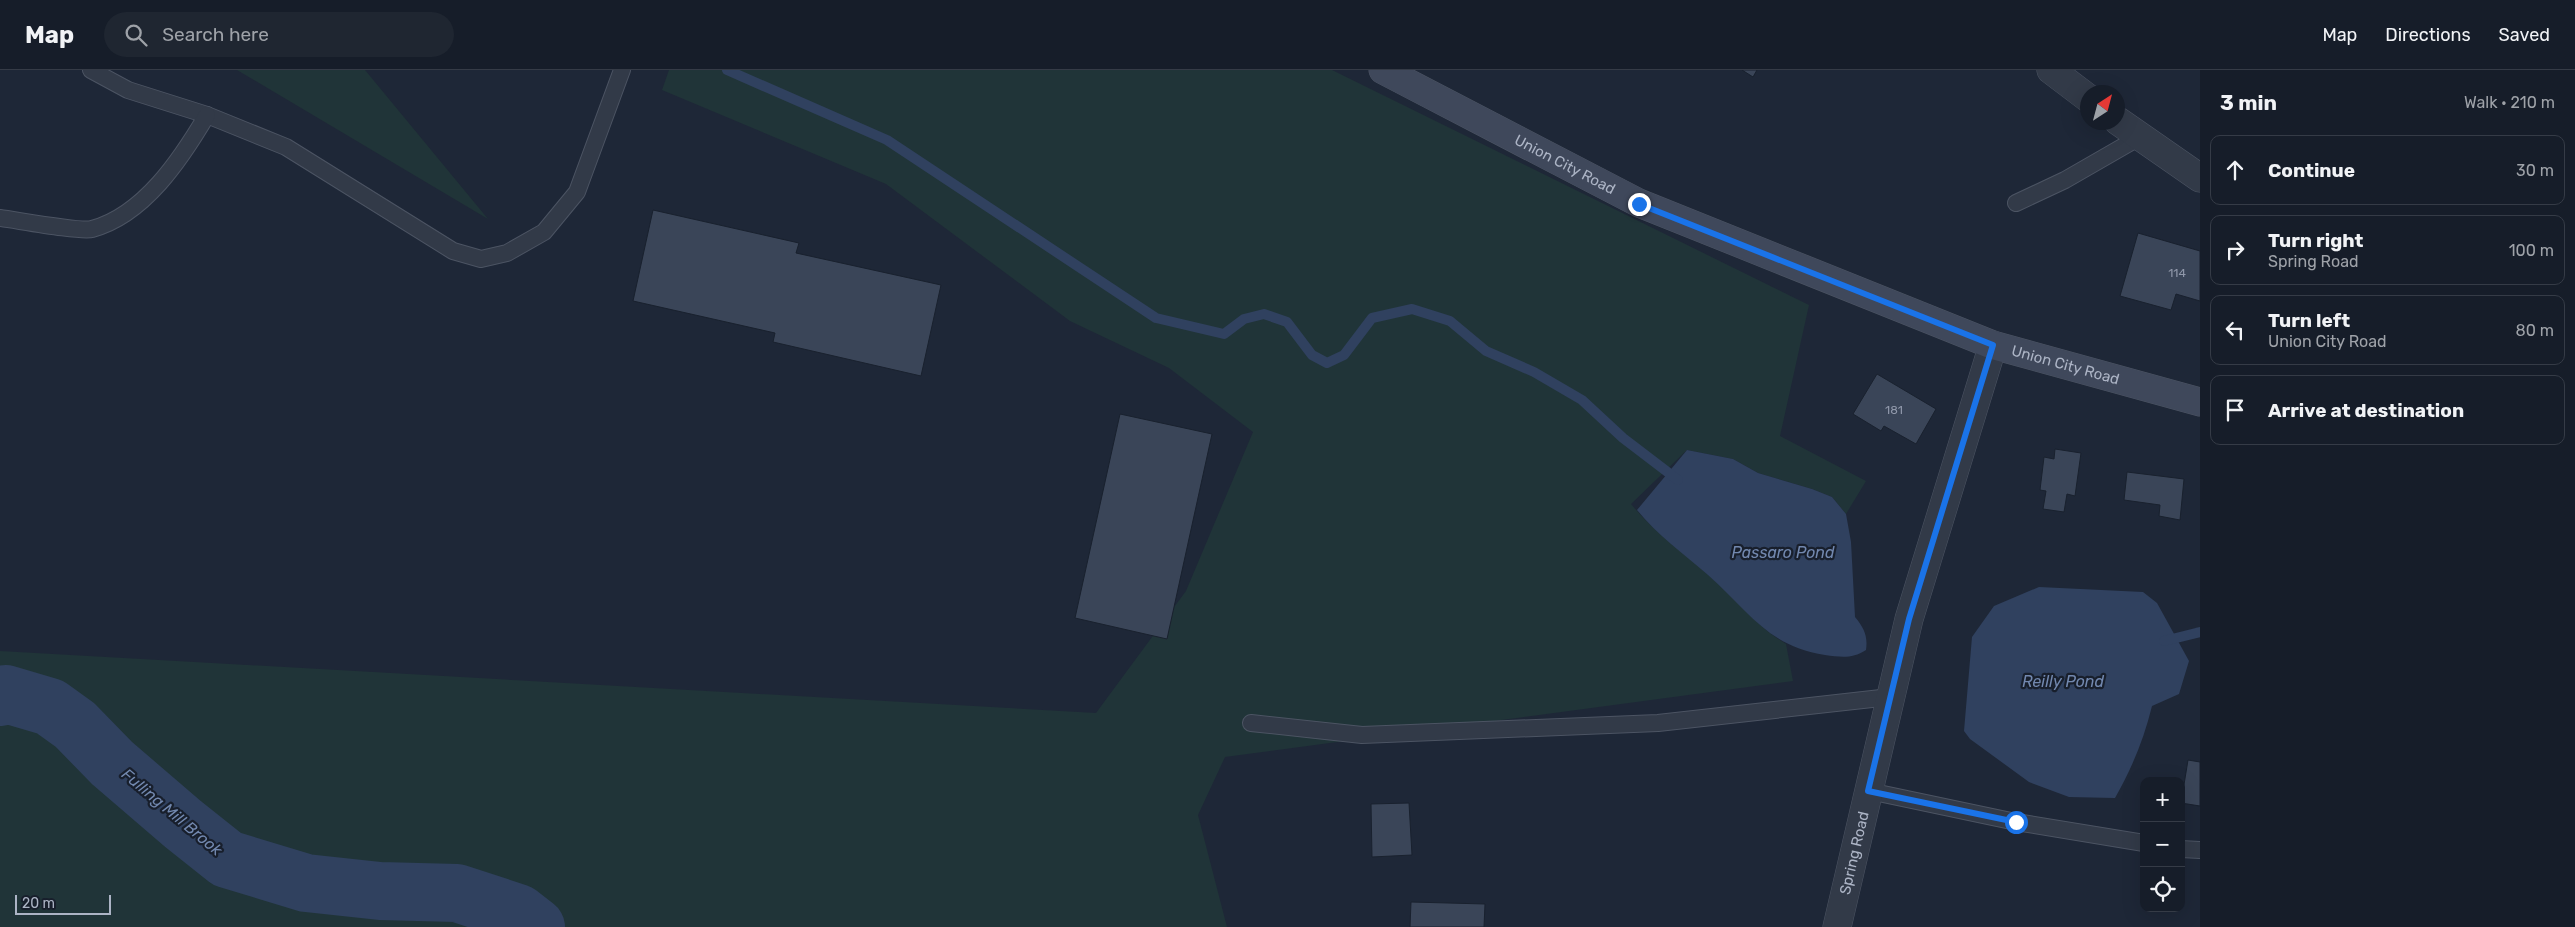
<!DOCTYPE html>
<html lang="en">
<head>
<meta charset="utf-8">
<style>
	body { margin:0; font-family:Rubik,sans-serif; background:#1f2631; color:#f1f3f6 }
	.controls { position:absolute; right:15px; bottom:15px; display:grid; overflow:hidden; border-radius:10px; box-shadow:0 5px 20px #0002 }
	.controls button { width:45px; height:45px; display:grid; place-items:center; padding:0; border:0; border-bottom:1px solid #353b46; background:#161d29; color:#f1f3f6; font:25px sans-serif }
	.compass { position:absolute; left:2080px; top:15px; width:45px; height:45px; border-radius:50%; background:#161d29; box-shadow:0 5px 20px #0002; rotate:36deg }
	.scale { position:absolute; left:15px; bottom:12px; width:96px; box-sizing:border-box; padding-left:5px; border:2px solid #acb4c5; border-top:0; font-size:14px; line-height:18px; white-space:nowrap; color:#acb4c5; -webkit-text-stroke:4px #181f2c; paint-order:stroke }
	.stop { position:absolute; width:15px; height:15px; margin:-11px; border:4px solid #1a73e8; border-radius:50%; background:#fff }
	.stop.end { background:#1a73e8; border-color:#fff; box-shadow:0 1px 5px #0008 }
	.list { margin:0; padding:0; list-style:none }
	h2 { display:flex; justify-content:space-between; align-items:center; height:65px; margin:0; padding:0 20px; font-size:21px }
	h2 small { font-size:16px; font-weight:400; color:#9ea2a8 }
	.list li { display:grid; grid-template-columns:32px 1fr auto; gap:15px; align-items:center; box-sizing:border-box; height:70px; margin:0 10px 10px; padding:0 10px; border:1px solid #353b46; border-radius:10px }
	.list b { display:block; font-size:19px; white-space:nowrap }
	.list p { margin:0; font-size:16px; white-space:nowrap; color:#9ea2a8 }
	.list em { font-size:16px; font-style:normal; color:#9ea2a8 }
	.icon { flex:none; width:28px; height:28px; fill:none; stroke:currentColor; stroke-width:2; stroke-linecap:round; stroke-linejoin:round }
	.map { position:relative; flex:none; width:2200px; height:857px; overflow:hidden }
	header { display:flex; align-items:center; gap:30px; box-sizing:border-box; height:70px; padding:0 25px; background:#161d29; border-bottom:1px solid #353b46 }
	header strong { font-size:24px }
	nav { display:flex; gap:28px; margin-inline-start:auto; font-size:18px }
	.search { width:350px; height:45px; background:#1f2631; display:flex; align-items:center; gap:12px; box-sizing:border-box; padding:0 18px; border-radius:28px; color:#9ea2a8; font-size:19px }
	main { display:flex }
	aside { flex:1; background:#161d29 }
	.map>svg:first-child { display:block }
</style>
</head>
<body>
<header>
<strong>Map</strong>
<div class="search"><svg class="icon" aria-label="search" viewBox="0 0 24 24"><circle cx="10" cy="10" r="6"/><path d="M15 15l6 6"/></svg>Search here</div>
<nav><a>Map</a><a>Directions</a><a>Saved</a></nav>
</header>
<main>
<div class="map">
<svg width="2200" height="857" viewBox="0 0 2200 857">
	<rect width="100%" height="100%" fill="#1e2737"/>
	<g fill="#203438">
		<polygon points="237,0 365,0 488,149"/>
		<path d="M669,0H1332L1809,235L1780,366L1866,411L1846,444L1832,427L1812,419L1758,403L1733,389L1687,380L1631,434C1658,467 1694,490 1725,520C1748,541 1758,557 1786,574L1793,611L1225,687L1198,745L1227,857H0V581L1096,643L1186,521L1253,362L1169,298L1070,251L886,114L662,20Z"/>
	</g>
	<g fill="#30415f">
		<path d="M1687,380L1733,389L1758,403L1812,419L1832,427L1846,444L1851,472L1855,547C1864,558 1868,566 1866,580C1852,589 1841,587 1825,585C1768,577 1748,540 1708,505C1684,484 1657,465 1637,440Z"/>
		<path d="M2039,517L2143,522L2157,533L2189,591L2179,624L2152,636C2144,669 2132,698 2115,728L2069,727L2029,712L1970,669L1964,661L1972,567L1994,536Z"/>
	</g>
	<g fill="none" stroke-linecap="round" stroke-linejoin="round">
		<g stroke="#30415f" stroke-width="10">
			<polyline points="727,0 887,70 1156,248 1224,264 1244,249 1264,244 1287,252 1312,285 1327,293 1344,285 1372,248 1412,239 1450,251 1486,281 1534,302 1582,330 1623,368 1678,410"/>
			<polyline points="2164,571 2200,562"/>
		</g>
		<polyline stroke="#30415f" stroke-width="58" points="0,627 6,624 50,637 75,655 112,693 183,754 227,789 306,813 380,821 457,823 518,843 536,857"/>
	</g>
	<g fill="#3a4558" stroke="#19212e">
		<polygon points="1742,0 1757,0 1753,7"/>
		<polygon points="653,140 799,173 796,183 941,215 921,306 773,272 775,263 633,231"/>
		<polygon points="2138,163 2200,181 2200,231 2176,224 2171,240 2120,226"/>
		<polygon points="1877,304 1936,339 1916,374 1884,356 1881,361 1853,344"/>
		<polygon points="1120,344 1212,364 1167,569 1075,548"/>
		<polygon points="2055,379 2081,383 2075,426 2067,424 2064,442 2043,439 2046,421 2040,420 2044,387 2054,389"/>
		<polygon points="2127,402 2184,409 2180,450 2159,446 2160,435 2124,430"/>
		<polygon points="2188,690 2200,692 2200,736 2181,733"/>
		<polygon points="1409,733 1412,785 1372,787 1371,734"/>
		<polygon points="1411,832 1485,834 1484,857 1410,857"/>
	</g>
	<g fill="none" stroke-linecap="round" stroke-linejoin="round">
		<g stroke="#4c5463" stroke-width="18">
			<g id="service">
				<polyline points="91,0 128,20 207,45 286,77 453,181 481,189 507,183 544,162 577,122 622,0"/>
				<polyline points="2016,133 2065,110 2138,68"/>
				<path d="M0,148C16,150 81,162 92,159C144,145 181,89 207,45"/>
				<polyline points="1251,653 1362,665 1658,653 1890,627"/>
				<polyline points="1869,721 2016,752 2144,773"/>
				<polyline points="2181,779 2200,780"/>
			</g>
		</g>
		<g stroke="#4c5463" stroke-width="29">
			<g id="minor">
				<polyline points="2051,0 2088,28"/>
				<polyline points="2118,51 2200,108"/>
				<path id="s1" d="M1837,857L1909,549L1993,275"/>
			</g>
		</g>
		<g stroke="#4c5463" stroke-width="29">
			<g id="secondary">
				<path id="s2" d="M1383,0L1639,133L1993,275L2200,332"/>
			</g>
		</g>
		<use href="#service" stroke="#323a48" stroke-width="16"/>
		<use href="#minor" stroke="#323a48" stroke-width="28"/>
		<use href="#secondary" stroke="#3f485b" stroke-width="28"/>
	</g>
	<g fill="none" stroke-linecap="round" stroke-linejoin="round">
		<polyline stroke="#1a73e8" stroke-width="6" points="1639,134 1993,275 1909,549 1868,721 2016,752"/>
	</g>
	<g text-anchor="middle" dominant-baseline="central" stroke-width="4.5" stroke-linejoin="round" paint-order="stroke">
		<g font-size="12" fill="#9098aa">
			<text x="2177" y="203">114</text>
			<text x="1894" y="340">181</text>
		</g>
		<g font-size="15" fill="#acb4c5" stroke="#181f2c">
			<text stroke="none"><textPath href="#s2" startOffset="205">Union City Road</textPath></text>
			<text stroke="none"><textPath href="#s2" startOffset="745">Union City Road</textPath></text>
			<text stroke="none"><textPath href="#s1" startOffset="76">Spring Road</textPath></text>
		</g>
		<g font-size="16" font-style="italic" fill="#7288af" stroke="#181f2c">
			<text x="1783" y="482">Passaro Pond</text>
			<text x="2063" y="611">Reilly Pond</text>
			<text transform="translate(172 742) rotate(40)">Fulling Mill Brook</text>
		</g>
	</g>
</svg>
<div class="controls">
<button>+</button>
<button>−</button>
<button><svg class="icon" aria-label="locate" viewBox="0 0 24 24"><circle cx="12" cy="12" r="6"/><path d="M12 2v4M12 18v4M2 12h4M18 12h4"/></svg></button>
</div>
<svg class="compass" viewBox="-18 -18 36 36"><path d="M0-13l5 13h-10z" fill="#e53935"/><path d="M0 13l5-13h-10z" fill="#9ea2a8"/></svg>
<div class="scale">20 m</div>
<div class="stop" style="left:2016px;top:752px"></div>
<div class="stop end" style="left:1639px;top:134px"></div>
</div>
<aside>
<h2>3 min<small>Walk · 210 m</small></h2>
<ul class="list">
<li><svg class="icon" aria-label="ahead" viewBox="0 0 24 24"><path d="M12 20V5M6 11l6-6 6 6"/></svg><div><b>Continue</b></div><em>30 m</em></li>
<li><svg class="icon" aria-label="right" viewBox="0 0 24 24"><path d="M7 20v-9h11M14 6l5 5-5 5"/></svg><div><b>Turn right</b><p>Spring Road</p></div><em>100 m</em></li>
<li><svg class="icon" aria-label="left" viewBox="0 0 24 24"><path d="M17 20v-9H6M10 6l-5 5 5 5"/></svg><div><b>Turn left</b><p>Union City Road</p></div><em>80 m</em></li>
<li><svg class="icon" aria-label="arrive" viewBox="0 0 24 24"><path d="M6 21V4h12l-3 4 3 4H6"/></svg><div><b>Arrive at destination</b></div></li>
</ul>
</aside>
</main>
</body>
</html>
